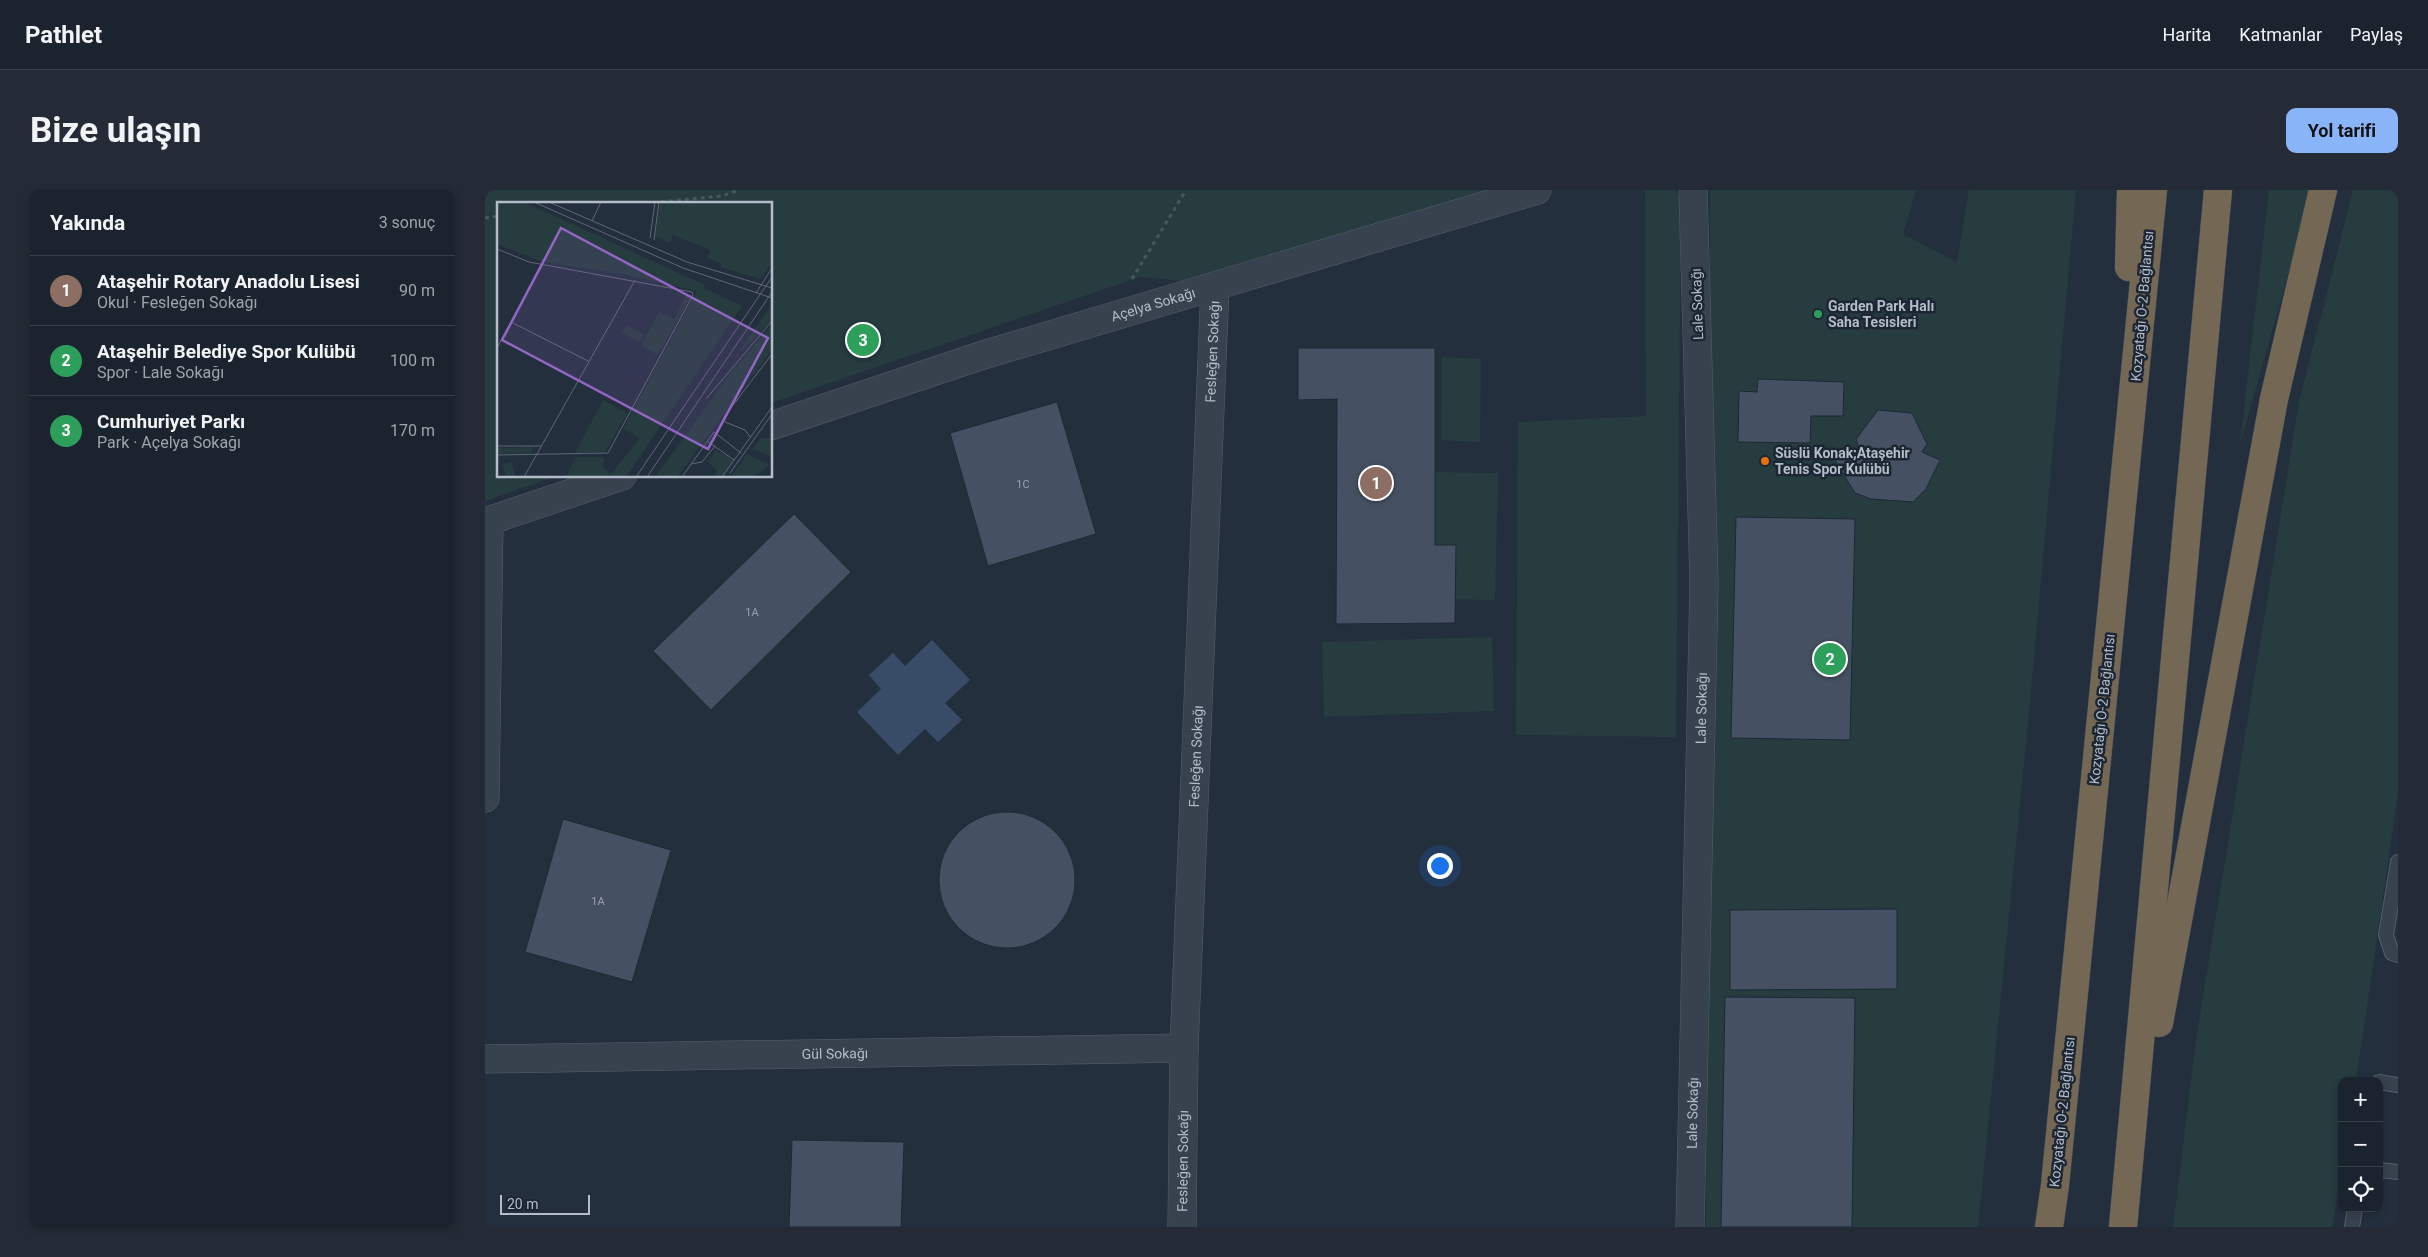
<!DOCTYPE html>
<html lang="tr">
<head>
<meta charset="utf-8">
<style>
	body { margin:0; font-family:Roboto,sans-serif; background:#242b36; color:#f1f3f6 }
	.controls { position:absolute; right:15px; bottom:15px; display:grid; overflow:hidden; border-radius:10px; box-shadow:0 2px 8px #0003 }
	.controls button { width:45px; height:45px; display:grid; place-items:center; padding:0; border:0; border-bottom:1px solid #39404a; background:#1b232e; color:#f1f3f6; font:25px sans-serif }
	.scale { position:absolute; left:15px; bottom:12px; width:90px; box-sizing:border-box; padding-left:5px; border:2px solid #b4bcc9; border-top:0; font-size:14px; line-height:18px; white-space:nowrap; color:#b4bcc9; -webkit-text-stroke:4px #1d2633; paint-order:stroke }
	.you { position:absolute; left:954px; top:675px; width:18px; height:18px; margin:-12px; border:4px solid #fff; border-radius:50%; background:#1a73e8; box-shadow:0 0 0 8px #1a73e833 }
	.badge { display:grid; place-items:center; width:32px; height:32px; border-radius:50%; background:#8ab4f8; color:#fff; font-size:16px; font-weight:700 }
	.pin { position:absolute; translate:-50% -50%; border:2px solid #fff; box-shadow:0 1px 5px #0006 }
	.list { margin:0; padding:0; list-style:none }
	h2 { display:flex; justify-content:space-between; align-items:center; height:65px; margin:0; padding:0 20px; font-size:21px }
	h2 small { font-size:16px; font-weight:400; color:#a0a4aa }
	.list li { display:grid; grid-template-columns:32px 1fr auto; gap:15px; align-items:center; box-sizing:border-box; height:70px; padding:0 20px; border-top:1px solid #39404a }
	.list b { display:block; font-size:19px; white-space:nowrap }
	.list p { margin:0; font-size:16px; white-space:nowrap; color:#a0a4aa }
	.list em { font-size:16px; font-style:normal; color:#a0a4aa }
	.icon { flex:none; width:28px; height:28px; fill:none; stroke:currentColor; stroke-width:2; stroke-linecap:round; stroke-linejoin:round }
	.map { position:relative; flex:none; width:1913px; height:1037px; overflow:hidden; border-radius:10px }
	header { display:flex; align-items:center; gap:30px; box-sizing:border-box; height:70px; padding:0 25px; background:#1b232e; border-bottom:1px solid #39404a }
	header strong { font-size:24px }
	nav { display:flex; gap:28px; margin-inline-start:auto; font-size:18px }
	.intro { display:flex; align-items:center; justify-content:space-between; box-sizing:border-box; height:120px; padding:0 30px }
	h1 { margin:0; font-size:35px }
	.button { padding:12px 22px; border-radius:10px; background:#8ab4f8; color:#111; font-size:18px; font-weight:700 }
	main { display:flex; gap:30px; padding:0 30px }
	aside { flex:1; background:#1b232e; border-radius:10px; box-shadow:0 2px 8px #0003 }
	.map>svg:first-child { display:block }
</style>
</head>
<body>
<header>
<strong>Pathlet</strong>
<nav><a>Harita</a><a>Katmanlar</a><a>Paylaş</a></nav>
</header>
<div class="intro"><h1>Bize ulaşın</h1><a class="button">Yol tarifi</a></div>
<main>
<aside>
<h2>Yakında<small>3 sonuç</small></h2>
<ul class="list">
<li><span class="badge" style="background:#8d6e63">1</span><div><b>Ataşehir Rotary Anadolu Lisesi</b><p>Okul · Fesleğen Sokağı</p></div><em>90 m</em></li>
<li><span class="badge" style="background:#2e9e5b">2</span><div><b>Ataşehir Belediye Spor Kulübü</b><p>Spor · Lale Sokağı</p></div><em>100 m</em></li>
<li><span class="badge" style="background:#2e9e5b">3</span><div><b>Cumhuriyet Parkı</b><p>Park · Açelya Sokağı</p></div><em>170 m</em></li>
</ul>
</aside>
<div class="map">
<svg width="1913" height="1037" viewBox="0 0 1913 1037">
	<rect width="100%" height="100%" fill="#242f3e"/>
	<g fill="#263c3f">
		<polygon points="0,0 1002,0 706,92 655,87 286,213 286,14 14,14 14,286 72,286 0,311"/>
		<polygon points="1160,0 1190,0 1196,9 1191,547 1031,545 1033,232 1161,226"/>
		<polygon points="1225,0 1431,0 1418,44 1472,72 1484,0 1591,0 1544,523 1493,1037 1221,1037"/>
		<polygon points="1784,0 1827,0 1755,254"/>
		<polygon points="1868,0 1913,0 1913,603 1871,891 1857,891 1857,976 1847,1037 1688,1037 1711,850 1814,212"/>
		<polygon points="957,167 996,169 995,252 956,250"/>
		<polygon points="950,282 1013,283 1010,410 948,409"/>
		<polygon points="1007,447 1009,521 839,527 837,452"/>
	</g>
	<polygon fill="#394c67" points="447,450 485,490 460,513 477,530 453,552 440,539 413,565 372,522 396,499 384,485 408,463 420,476"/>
	<g fill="#455162" stroke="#1f2835">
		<polygon points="813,158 950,158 950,355 971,355 970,433 851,434 852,209 813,210"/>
		<polygon points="1273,189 1359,192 1358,226 1326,226 1325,253 1253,252 1254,201 1272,202"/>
		<polygon points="572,212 611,344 503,376 465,243"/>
		<polygon points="1393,220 1427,223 1442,254 1437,262 1455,270 1441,299 1428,312 1386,309 1370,303 1348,267 1374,259 1371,249"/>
		<polygon points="309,324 366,382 226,520 168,461"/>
		<polygon points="1251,327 1370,329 1365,550 1246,548"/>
		<circle cx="522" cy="690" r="68"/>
		<polygon points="78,629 186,660 147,792 40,762"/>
		<polygon points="1412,719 1412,799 1245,800 1245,720"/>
		<polygon points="1240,807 1370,808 1367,1037 1236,1037"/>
		<polygon points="307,950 419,952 416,1037 304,1037"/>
	</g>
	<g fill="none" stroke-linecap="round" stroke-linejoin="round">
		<g stroke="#565f6c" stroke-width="16">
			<g id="service">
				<polyline points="1913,672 1901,745 1907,763 1913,765"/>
				<polyline points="1894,892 1913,895"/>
				<polyline points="1894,980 1913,982"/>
				<polyline points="1867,1037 1870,1018"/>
			</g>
		</g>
		<g stroke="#565f6c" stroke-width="29">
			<g id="minor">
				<path id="s1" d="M286,236L495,166L1052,0"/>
				<polyline points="0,332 137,286"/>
				<polyline points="0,608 4,331"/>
				<path id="s2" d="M0,869L699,858"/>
				<path id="s3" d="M697,1037L699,858L730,96"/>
				<path id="s4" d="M1205,1037L1219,393L1208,0"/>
			</g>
		</g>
		<g stroke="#434c59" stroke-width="29">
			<g id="motorway">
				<polyline points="1644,77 1646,0"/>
				<polyline points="1674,833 1789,209 1838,0"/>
				<polyline points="1564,1037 1570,995 1668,0"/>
				<polyline points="1638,1037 1733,0"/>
			</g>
		</g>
		<g stroke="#44595c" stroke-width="3" stroke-dasharray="4 4" stroke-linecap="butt">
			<polyline points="152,14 237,6 254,0"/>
			<polyline points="0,28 14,26"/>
			<polyline points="647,89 701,0"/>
		</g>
		<use href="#service" stroke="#38414e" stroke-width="14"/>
		<use href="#minor" stroke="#38414e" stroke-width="28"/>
		<use href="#motorway" stroke="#746855" stroke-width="28"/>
	</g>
	<circle fill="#2e9e5b" stroke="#1d2633" stroke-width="2" cx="1333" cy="124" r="5"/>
	<circle fill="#e8710a" stroke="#1d2633" stroke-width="2" cx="1280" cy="271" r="5"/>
	<g text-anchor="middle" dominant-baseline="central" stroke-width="5" stroke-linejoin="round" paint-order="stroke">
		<g font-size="11" fill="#98a1af">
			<text x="538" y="294">1C</text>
			<text x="267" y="422">1A</text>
			<text x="113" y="711">1A</text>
		</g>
		<g font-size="14" fill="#b4bcc9" stroke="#1d2633">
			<text transform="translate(1212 114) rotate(-92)">Lale Sokağı</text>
			<text stroke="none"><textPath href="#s1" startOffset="401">Açelya Sokağı</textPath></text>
			<text transform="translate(1657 116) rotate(-85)">Kozyatağı O-2 Bağlantısı</text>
			<text stroke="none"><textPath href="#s3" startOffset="876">Fesleğen Sokağı</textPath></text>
			<text stroke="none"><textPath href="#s4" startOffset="519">Lale Sokağı</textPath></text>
			<text transform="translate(1617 519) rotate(-84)">Kozyatağı O-2 Bağlantısı</text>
			<text stroke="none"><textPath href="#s3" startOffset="471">Fesleğen Sokağı</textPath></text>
			<text stroke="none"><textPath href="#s2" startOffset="350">Gül Sokağı</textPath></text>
			<text transform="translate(1577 922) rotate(-84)">Kozyatağı O-2 Bağlantısı</text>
			<text stroke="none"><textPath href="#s4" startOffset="114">Lale Sokağı</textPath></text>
			<text stroke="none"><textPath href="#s3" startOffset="66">Fesleğen Sokağı</textPath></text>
		</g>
		<g font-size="14" font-weight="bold" fill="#b4bcc9" stroke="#1d2633" text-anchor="start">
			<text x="1343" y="116">Garden Park Halı<tspan x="1343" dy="16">Saha Tesisleri</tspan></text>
			<text x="1290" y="263">Süslü Konak;Ataşehir<tspan x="1290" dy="16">Tenis Spor Kulübü</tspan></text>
		</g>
	</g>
	<g transform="translate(12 12)">
		<rect width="275" height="275" fill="#242f3e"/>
		<path d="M0,0H27L208,83L207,86L245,104L129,275H69L79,255H107L106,266L114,272L143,236L126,227L200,89L130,73L43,59L0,42ZM163,0H275V60L264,77L225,66L223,61L211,56L213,48L176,33L173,41L161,36L158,33ZM190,91L193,96L161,153L144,144L162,110L177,117ZM275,102V118L239,154ZM129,123L147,132L143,140L125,131ZM275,123V148L180,275H158L236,168ZM106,198L130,211L108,250L78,251ZM264,236H275V254L255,248ZM36,245L34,251L0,252V246ZM219,248L237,259L225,275H216L220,269L211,260ZM250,252L273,263L256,275H234ZM14,260L19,275H10L5,263Z" fill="#263c3f"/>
		<path fill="none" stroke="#5e6776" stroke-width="1" d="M37,0L186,66L275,96M52,0L190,60L275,86M95,19L104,0M153,36L158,0M157,38L162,0M0,47L32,60L195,90L196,93L111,251L0,253M259,91L275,66M14,120L91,159M0,146L46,62M209,197L275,119M254,236L248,228L228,220L227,215L275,152M210,239L237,258M0,244H44M194,262L205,260L218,244M233,271L275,212M27,275L138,78M139,275L275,75M150,275L275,90M185,275L217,230L244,251M225,275L275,205"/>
		<path fill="#9266c3" fill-opacity="0.15" stroke="#9266c3" stroke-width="2.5" d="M64,26L271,136L211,247L5,138Z"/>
		<rect width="275" height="275" fill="none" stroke="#b4bcc9" stroke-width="2.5"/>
	</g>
</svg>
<div class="controls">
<button>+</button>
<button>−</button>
<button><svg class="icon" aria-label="locate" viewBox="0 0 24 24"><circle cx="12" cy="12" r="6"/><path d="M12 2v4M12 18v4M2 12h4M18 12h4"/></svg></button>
</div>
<div class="scale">20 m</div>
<div class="you"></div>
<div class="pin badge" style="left:891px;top:293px;background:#8d6e63">1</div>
<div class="pin badge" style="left:1345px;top:469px;background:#2e9e5b">2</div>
<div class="pin badge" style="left:378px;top:150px;background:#2e9e5b">3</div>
</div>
</main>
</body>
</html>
